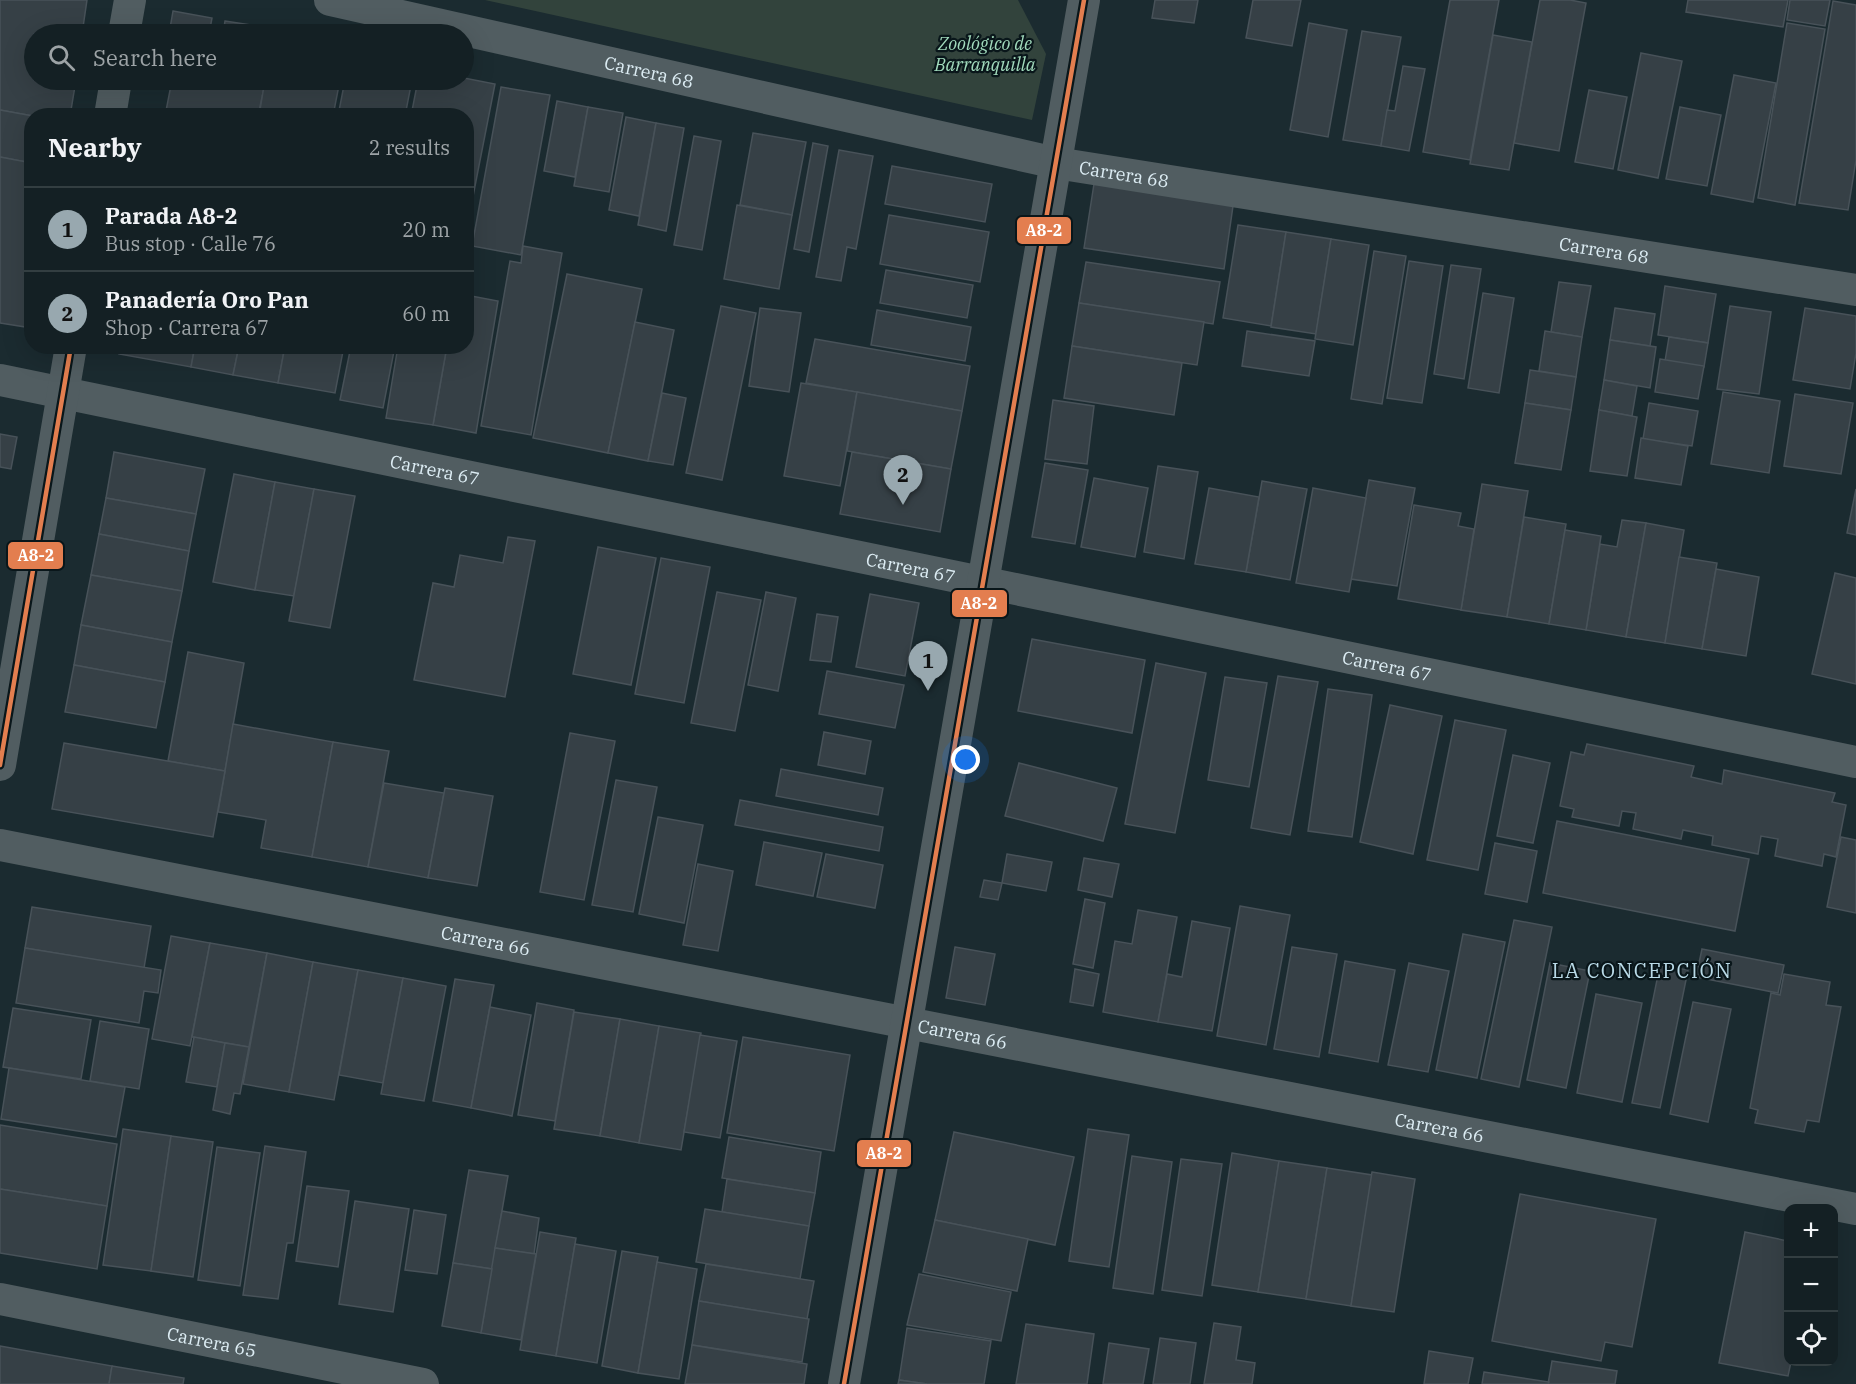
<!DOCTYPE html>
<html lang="en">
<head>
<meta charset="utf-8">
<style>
	body { margin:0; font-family:"IBM Plex Serif",serif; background:#212d31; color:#f1f3f6 }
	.controls { position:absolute; right:18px; bottom:18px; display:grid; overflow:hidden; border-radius:12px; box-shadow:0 6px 24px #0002 }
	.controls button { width:54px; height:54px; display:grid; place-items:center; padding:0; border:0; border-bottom:2px solid #333e41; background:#142024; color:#f1f3f6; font:30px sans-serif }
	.you { position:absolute; left:966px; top:760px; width:21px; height:21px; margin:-15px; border:4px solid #fff; border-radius:50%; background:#1a73e8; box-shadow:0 0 0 9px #1a73e833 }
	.badge { display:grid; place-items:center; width:39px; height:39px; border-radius:50%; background:#98a8af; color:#111; font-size:20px; font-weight:700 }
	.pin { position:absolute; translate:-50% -50px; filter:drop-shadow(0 2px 3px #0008) }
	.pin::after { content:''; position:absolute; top:32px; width:21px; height:18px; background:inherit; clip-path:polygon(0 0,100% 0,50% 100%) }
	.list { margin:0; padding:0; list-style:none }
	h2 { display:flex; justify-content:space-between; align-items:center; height:78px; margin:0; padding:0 24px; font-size:26px }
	h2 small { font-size:20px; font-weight:400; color:#9da3a6 }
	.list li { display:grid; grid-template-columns:39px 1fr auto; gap:18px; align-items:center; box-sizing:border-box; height:84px; padding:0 24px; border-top:2px solid #333e41 }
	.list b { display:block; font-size:22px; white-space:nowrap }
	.list p { margin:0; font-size:20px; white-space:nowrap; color:#9da3a6 }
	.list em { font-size:20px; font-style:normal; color:#9da3a6 }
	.icon { flex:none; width:33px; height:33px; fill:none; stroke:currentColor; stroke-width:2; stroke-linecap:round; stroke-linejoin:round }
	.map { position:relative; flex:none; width:1856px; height:1384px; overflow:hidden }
	.search { position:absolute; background:#142024; box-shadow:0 6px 24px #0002; left:24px; top:24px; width:450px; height:66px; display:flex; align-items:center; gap:15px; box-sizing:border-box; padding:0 21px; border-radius:33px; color:#9da3a6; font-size:22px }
	.panel { position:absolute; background:#142024; box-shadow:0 6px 24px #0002; left:24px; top:108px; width:450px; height:246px; border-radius:24px }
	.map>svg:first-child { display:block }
</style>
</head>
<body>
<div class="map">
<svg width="1856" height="1384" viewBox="0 0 1856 1384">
	<rect width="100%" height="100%" fill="#1b2b30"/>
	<polygon fill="#32433c" points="485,0 1018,0 1046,54 1032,120"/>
	<g fill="#364046" stroke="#485259" stroke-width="1.5">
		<polygon points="0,0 87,0 82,34 34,34 34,80 76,80 70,116 33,116 0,110"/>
		<polygon points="1155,0 1198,0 1194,23 1152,18"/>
		<polygon points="1253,0 1301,0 1292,46 1246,38"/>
		<polygon points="1450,0 1499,0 1470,160 1423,152"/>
		<polygon points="1540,0 1570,0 1586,3 1559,151 1514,143"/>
		<polygon points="1688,0 1788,0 1783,27 1686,12"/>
		<polygon points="1790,0 1830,0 1825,26 1787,20"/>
		<polygon points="1833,1 1856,5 1856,160 1848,210 1799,203"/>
		<polygon points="173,11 212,18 209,34 169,34"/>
		<polygon points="225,21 271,28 270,34 223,34"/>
		<polygon points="1309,23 1347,30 1328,137 1290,130"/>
		<polygon points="1787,23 1825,29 1795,205 1758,198"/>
		<polygon points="1362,31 1401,37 1381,146 1343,140"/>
		<polygon points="1493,35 1532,42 1509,170 1470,164"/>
		<polygon points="1641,53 1682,61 1658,178 1618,170"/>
		<polygon points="1403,66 1425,69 1409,151 1381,146 1387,110 1395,111"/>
		<polygon points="1734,75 1776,83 1753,202 1711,194"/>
		<polygon points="464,78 495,84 466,232 466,116 411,116 418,80"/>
		<polygon points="172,80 247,80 265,83 258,116 165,116"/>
		<polygon points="265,80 340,80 333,116 259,116"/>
		<polygon points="345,80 412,80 405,116 338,116"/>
		<polygon points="501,87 550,95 521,255 472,246"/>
		<polygon points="1589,90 1627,97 1613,169 1575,162"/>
		<polygon points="557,101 588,107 575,177 544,171"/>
		<polygon points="588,107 623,113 609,192 574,186"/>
		<polygon points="1680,107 1721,115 1707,186 1666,179"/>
		<polygon points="0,110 33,116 32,116 32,163 0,157"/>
		<polygon points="626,117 656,123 639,216 609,210"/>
		<polygon points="656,123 684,128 666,231 638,225"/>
		<polygon points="753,133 806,142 792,215 740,205"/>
		<polygon points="694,136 721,141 702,250 674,245"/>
		<polygon points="813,143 828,146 809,252 794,249"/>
		<polygon points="839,150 873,156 856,249 847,247 841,281 816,277"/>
		<polygon points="0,157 32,163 32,328 0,323"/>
		<polygon points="892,166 992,184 985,222 885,204"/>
		<polygon points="1096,171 1235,192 1224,269 1084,248"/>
		<polygon points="737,205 792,215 779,289 724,279"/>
		<polygon points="889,215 989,232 980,282 880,264"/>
		<polygon points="1238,225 1286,232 1271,326 1223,318"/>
		<polygon points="1286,232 1331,239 1316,334 1271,327"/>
		<polygon points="1331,239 1369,245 1353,345 1315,339"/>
		<polygon points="523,246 562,253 531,435 481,426 510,261 521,263"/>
		<polygon points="1374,251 1406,256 1382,404 1351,399"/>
		<polygon points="1409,261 1443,266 1422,403 1387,398"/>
		<polygon points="1086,262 1220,282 1213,324 1079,303"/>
		<polygon points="1451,265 1481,269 1464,379 1434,374"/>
		<polygon points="886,270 973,285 967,318 880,303"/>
		<polygon points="567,274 642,289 608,453 533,438"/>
		<polygon points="1559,282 1591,286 1582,337 1551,332"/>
		<polygon points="1665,286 1716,294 1708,343 1658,335"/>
		<polygon points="1483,293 1514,298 1499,393 1468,388"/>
		<polygon points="466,295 498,301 476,433 433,425 447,346 466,346"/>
		<polygon points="1079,303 1204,322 1197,365 1072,346"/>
		<polygon points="721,306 756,313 722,480 686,473"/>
		<polygon points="1730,306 1771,312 1759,394 1717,389"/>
		<polygon points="760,308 801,313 789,392 749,386"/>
		<polygon points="1615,308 1655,314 1650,346 1610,340"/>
		<polygon points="1805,308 1856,316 1856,353 1850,389 1793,380"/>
		<polygon points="877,310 971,327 965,361 871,345"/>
		<polygon points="635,322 674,330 648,461 608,453"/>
		<polygon points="1247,331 1315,341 1309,376 1242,366"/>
		<polygon points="1545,331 1582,337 1576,377 1539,371"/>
		<polygon points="1669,337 1708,343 1704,367 1665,361"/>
		<polygon points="815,339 970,366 962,411 806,383"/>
		<polygon points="1610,340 1656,347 1650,388 1604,380"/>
		<polygon points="121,346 195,346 191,367 119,354"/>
		<polygon points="195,346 239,346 233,375 191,367"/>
		<polygon points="239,346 285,346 278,383 233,375"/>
		<polygon points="285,346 344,346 335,393 278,383"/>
		<polygon points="351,346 395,346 383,408 340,400"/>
		<polygon points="398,346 447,346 433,425 386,418"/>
		<polygon points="1072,346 1182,363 1174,415 1064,398"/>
		<polygon points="1660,359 1704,366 1698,399 1655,392"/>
		<polygon points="1530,370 1576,377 1571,410 1525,403"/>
		<polygon points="1604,380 1637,386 1632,416 1599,410"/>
		<polygon points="801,383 857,392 840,486 784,476"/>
		<polygon points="857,392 962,411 951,469 847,451"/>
		<polygon points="1723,392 1780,401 1769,473 1711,464"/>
		<polygon points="662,393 686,398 673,465 648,461"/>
		<polygon points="1795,394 1853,403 1841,474 1784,466"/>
		<polygon points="1053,400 1094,406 1087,464 1045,459"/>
		<polygon points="1525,403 1571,410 1561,470 1515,463"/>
		<polygon points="1649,403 1698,411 1692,446 1643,439"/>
		<polygon points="1599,410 1637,417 1627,476 1590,471"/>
		<polygon points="0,434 17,437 11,469 0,467"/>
		<polygon points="1641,438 1688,446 1681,485 1635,478"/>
		<polygon points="114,452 205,469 196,514 106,498"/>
		<polygon points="852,452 951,469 940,532 840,514"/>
		<polygon points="1045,463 1088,470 1075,544 1032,537"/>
		<polygon points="1158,466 1198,472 1184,559 1144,552"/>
		<polygon points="234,474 275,482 255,590 213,582"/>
		<polygon points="1094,478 1148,488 1135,557 1081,547"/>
		<polygon points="1369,480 1415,488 1397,586 1351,579"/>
		<polygon points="1262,481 1307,489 1290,580 1246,572"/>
		<polygon points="275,482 314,489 294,596 255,590"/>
		<polygon points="1482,484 1528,491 1507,617 1461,610"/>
		<polygon points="1209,488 1259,497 1246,572 1195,564"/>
		<polygon points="1313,488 1366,498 1349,592 1296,583"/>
		<polygon points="314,489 355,496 330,628 289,621"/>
		<polygon points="1856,489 1856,535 1847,533"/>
		<polygon points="106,498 196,514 189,551 99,534"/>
		<polygon points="1414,505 1461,513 1458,526 1474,529 1461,610 1398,599"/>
		<polygon points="1524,517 1566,524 1549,624 1507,617"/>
		<polygon points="1622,520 1646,523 1626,637 1586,630 1600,544 1617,547"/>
		<polygon points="1646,523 1684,530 1665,643 1626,637"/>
		<polygon points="1565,530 1601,536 1586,630 1549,624"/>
		<polygon points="99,534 189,551 182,591 91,575"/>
		<polygon points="508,537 535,541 505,697 414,680 433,583 454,587 460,555 503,563"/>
		<polygon points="598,547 656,558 631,685 573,674"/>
		<polygon points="1679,557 1717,563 1702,649 1665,643"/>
		<polygon points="661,558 710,567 684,703 635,694"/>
		<polygon points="1716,569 1759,577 1746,656 1702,649"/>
		<polygon points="1835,573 1856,578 1856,684 1812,674"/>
		<polygon points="91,575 182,591 172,642 81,625"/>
		<polygon points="717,592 761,600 735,731 691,723"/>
		<polygon points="766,592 796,598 778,691 748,685"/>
		<polygon points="870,594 919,603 905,676 856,667"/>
		<polygon points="817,614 838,617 831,662 810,660"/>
		<polygon points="81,625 172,642 165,682 74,665"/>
		<polygon points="1032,639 1145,660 1132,733 1018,711"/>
		<polygon points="188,652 244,663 225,771 168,761"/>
		<polygon points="1156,663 1206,673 1175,833 1125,824"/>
		<polygon points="74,665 165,682 156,728 65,712"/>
		<polygon points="827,671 904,685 895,728 819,714"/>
		<polygon points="1278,676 1318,682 1290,835 1251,828"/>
		<polygon points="1225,677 1267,683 1249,787 1208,780"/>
		<polygon points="1328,689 1372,695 1352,837 1308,831"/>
		<polygon points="1390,705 1442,716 1413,854 1360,842"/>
		<polygon points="1455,720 1506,730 1478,870 1427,860"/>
		<polygon points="233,724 333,742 312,857 261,848 266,820 218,812"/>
		<polygon points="824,732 871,741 865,774 818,765"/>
		<polygon points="570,733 615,741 584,900 540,892"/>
		<polygon points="333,742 389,751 368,867 312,857"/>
		<polygon points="64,743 225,771 213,837 52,809"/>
		<polygon points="1587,744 1694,766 1691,777 1722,784 1724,770 1835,793 1832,802 1846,805 1836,857 1824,854 1822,866 1775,856 1778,839 1761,836 1758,854 1712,845 1713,836 1683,830 1681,839 1633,829 1636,813 1622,811 1619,826 1572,817 1574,809 1560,806 1571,752 1584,755"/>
		<polygon points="1513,755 1550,763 1533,843 1497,836"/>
		<polygon points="1019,763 1117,788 1103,841 1005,816"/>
		<polygon points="781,769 883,788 878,815 776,796"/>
		<polygon points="616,780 657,787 633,912 592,905"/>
		<polygon points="384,783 444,793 428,878 368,867"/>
		<polygon points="445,788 493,796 477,886 428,878"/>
		<polygon points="740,800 883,827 879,851 735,825"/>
		<polygon points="658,817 703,825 684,923 639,914"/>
		<polygon points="1557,821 1749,859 1735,931 1543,893"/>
		<polygon points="1841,837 1856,840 1856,913 1827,907"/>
		<polygon points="764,842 822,853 813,896 756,885"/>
		<polygon points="1495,843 1537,851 1527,902 1485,894"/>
		<polygon points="826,854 883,865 875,908 817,897"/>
		<polygon points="1007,854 1052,862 1046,891 1002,883"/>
		<polygon points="1084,858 1119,864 1112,897 1078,890"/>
		<polygon points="698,864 733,871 718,951 683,945"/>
		<polygon points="984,880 1002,883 998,900 980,897"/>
		<polygon points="1085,899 1105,903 1093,968 1073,964"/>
		<polygon points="1240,906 1290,915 1266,1045 1217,1036"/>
		<polygon points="32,907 151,926 144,968 25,948"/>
		<polygon points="1138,910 1177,917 1158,1022 1103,1012 1115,941 1132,944"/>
		<polygon points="1514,920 1552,927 1519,1087 1481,1079"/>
		<polygon points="1192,921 1230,928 1212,1031 1158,1022 1167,974 1182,977"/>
		<polygon points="1463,934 1505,942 1477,1078 1436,1070"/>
		<polygon points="171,936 210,943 190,1046 152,1039"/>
		<polygon points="210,943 267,953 249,1047 192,1037"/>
		<polygon points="955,947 995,954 985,1005 946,998"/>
		<polygon points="1292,947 1337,954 1319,1057 1274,1049"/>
		<polygon points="25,948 161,970 158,993 144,991 139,1023 16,1003"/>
		<polygon points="1702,949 1784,965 1778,993 1696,977"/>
		<polygon points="267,953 313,962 289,1092 243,1084"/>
		<polygon points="1345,961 1395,970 1378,1062 1329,1053"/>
		<polygon points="313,962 358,970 334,1100 289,1092"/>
		<polygon points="1409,963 1449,971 1428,1072 1388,1065"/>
		<polygon points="1550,963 1590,971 1566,1088 1527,1080"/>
		<polygon points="1660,965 1688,970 1660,1108 1632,1103"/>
		<polygon points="1075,969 1099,974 1093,1006 1070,1002"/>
		<polygon points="358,970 403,978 383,1083 339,1075"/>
		<polygon points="1784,974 1830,982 1826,1005 1841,1007 1819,1122 1807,1120 1804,1132 1755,1123 1758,1110 1750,1108 1771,993 1780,995"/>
		<polygon points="403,978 446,986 424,1101 381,1094"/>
		<polygon points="455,979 494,985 471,1108 433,1101"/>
		<polygon points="1596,994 1642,1003 1622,1102 1577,1093"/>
		<polygon points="1693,1002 1731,1009 1708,1122 1670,1114"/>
		<polygon points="537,1003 574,1010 555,1121 518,1115"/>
		<polygon points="490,1007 531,1015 512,1116 471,1108"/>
		<polygon points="13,1008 91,1020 81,1079 3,1067"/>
		<polygon points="574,1012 620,1019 600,1136 554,1129"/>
		<polygon points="620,1019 659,1026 639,1143 600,1136"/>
		<polygon points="100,1021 149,1029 139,1089 90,1081"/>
		<polygon points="659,1026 701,1033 681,1150 639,1143"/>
		<polygon points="700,1035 737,1041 720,1138 684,1132"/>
		<polygon points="194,1037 225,1043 217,1087 186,1082"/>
		<polygon points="743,1037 850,1055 834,1151 727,1133"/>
		<polygon points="225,1043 249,1047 240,1094 234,1093 230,1114 213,1110"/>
		<polygon points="9,1068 125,1087 116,1137 1,1119"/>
		<polygon points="0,1125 117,1144 107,1206 0,1189"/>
		<polygon points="123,1129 171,1136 151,1271 103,1265"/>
		<polygon points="1088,1129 1129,1135 1109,1267 1069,1261"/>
		<polygon points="954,1132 1074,1157 1055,1245 935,1220"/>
		<polygon points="171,1136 213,1142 193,1277 151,1271"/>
		<polygon points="729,1137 821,1152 815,1193 722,1178"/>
		<polygon points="265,1146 306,1152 293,1243 287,1243 278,1299 243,1295"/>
		<polygon points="217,1147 260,1153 240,1286 198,1280"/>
		<polygon points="1232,1153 1279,1161 1258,1292 1212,1285"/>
		<polygon points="1132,1156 1172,1162 1153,1294 1113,1288"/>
		<polygon points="1181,1159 1222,1164 1202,1296 1162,1290"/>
		<polygon points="1279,1161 1327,1168 1306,1299 1258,1292"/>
		<polygon points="1327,1168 1372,1175 1351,1306 1306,1299"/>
		<polygon points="469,1170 508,1176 492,1269 453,1263"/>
		<polygon points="1372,1172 1415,1179 1394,1312 1351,1306"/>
		<polygon points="727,1179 815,1193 809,1226 722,1212"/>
		<polygon points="307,1186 349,1191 338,1267 296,1261"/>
		<polygon points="0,1189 107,1206 97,1269 0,1253"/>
		<polygon points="1520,1194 1656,1219 1632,1347 1605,1342 1601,1361 1492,1341"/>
		<polygon points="355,1201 409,1209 393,1312 339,1304"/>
		<polygon points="705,1209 809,1226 800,1279 696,1262"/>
		<polygon points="414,1210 446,1215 437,1274 405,1270"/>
		<polygon points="502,1211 539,1218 534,1254 495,1248"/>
		<polygon points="935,1220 1028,1239 1017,1291 923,1272"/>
		<polygon points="540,1232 576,1238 556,1356 520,1350"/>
		<polygon points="1745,1232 1788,1241 1788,1362 1791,1362 1788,1376 1719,1363"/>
		<polygon points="575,1244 616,1251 597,1363 556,1356"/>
		<polygon points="495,1248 536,1254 521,1340 481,1333"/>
		<polygon points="622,1251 658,1257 638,1373 602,1366"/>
		<polygon points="657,1262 697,1269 679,1379 638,1373"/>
		<polygon points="453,1263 492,1269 481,1333 442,1326"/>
		<polygon points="706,1264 814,1281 807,1319 699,1301"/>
		<polygon points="919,1274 1011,1292 1001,1341 907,1325"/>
		<polygon points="699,1301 809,1319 802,1362 692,1345"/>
		<polygon points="1214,1323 1241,1327 1236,1360 1255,1363 1252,1384 1204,1384"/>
		<polygon points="1026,1324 1094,1334 1087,1384 1016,1384"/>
		<polygon points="907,1328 991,1341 984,1384 927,1384 899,1380"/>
		<polygon points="1160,1338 1196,1343 1190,1384 1153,1384"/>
		<polygon points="1109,1343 1149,1349 1143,1384 1103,1384"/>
		<polygon points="692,1345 807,1364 804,1384 685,1384"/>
		<polygon points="0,1346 112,1366 109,1384 0,1384"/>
		<polygon points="1429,1351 1473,1358 1468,1384 1424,1384"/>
		<polygon points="1552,1361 1617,1371 1615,1384 1548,1384"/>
		<polygon points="112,1366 184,1378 183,1384 109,1384"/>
		<polygon points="1484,1372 1549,1382 1548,1384 1482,1384"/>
		<polygon points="899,1380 927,1384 898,1384"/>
	</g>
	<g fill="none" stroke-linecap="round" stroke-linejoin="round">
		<g stroke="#515d61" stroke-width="32">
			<path id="s1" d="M330,0L1056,163L1856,290"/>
			<polyline points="124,34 130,0"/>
			<polyline points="110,116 116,80"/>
			<path id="s2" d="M0,380L1856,762"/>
			<polyline points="0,765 71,346"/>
			<path id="s3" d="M0,845L1856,1209"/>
			<path id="s4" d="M0,1299L423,1384"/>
			<polyline points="844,1384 1084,0"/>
		</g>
		<g stroke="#09161a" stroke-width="9">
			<g id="bus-1">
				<polyline points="0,765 71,346"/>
				<polyline points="844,1384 1084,0"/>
			</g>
		</g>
		<use href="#bus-1" stroke="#e37e4f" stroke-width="4.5"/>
	</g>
	<g text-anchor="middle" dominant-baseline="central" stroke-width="4.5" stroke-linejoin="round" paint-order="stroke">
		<g font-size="18" font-style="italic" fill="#a1dabc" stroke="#09161a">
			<text x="985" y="43">Zoológico de<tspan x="985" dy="21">Barranquilla</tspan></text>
		</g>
		<g font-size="18" fill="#dcecf3" stroke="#09161a">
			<text stroke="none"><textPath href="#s1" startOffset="327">Carrera 68</textPath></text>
			<text stroke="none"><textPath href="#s1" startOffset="813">Carrera 68</textPath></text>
			<text stroke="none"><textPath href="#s1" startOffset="1299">Carrera 68</textPath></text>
			<text stroke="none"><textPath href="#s2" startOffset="444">Carrera 67</textPath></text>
			<text stroke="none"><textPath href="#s2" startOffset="930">Carrera 67</textPath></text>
			<text stroke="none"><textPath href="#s2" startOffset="1416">Carrera 67</textPath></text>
			<text stroke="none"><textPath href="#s3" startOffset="495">Carrera 66</textPath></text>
			<text stroke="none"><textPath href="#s3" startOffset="981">Carrera 66</textPath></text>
			<text stroke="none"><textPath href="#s3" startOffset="1467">Carrera 66</textPath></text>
			<text stroke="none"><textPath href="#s4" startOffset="216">Carrera 65</textPath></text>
		</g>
		<g font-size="20" letter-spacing="1.5" fill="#b9dae7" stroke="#09161a">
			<text x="1642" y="970">LA CONCEPCIÓN</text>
		</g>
	</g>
	<g stroke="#09161a" stroke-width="2">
		<rect x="1016" y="216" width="56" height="29" rx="6" fill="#e37e4f"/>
		<rect x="7" y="541" width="57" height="29" rx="6" fill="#e37e4f"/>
		<rect x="951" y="589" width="57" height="29" rx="6" fill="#e37e4f"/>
		<rect x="856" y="1139" width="56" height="29" rx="6" fill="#e37e4f"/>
	</g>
	<g font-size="16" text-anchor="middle" font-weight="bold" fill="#fff">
		<text x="1044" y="236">A8-2</text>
		<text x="36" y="561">A8-2</text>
		<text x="979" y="609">A8-2</text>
		<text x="884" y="1159">A8-2</text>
	</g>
</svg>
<div class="controls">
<button>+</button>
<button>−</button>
<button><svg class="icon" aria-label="locate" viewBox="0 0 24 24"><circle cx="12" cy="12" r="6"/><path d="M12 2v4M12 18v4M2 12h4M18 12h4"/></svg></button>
</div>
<div class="you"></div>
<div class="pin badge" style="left:928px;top:691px">1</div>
<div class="pin badge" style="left:903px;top:505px">2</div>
<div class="search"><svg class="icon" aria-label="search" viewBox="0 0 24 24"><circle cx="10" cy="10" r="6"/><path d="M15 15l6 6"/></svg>Search here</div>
<section class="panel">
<h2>Nearby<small>2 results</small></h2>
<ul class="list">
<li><span class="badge">1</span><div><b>Parada A8-2</b><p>Bus stop · Calle 76</p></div><em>20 m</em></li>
<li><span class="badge">2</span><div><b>Panadería Oro Pan</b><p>Shop · Carrera 67</p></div><em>60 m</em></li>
</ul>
</section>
</div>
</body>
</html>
